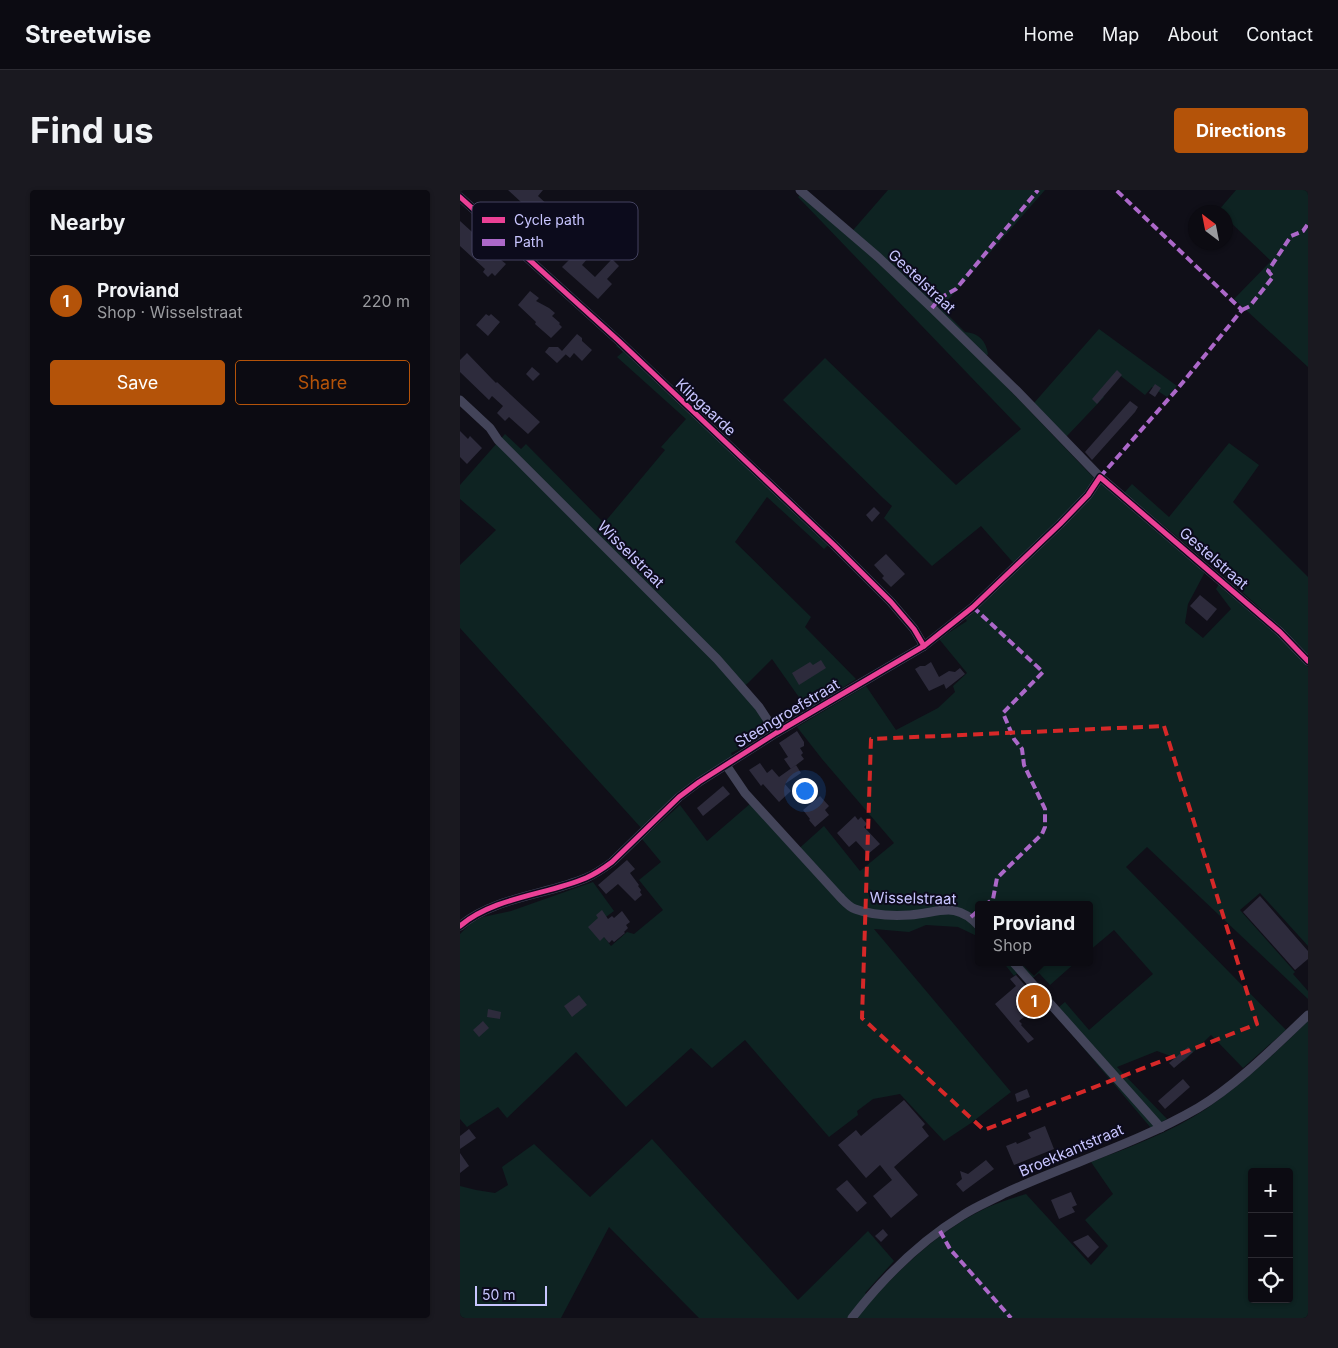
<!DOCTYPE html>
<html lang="en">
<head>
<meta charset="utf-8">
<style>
	body { margin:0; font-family:Inter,sans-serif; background:#1a1920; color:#f1f3f6 }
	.controls { position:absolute; right:15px; bottom:15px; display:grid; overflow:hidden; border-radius:5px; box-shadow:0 1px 4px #0004 }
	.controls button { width:45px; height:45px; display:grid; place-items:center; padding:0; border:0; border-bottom:1px solid #2c2b32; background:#0c0b12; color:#f1f3f6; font:25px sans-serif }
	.compass { position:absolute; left:728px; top:15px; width:45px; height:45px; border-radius:50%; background:#0c0b12; box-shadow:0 1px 4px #0004; rotate:328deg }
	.scale { position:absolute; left:15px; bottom:12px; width:72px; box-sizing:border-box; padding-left:5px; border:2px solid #c8c5ff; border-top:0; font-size:14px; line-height:18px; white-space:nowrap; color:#c8c5ff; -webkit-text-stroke:4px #0c0b1c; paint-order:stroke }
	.you { position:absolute; left:344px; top:600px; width:18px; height:18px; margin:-12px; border:4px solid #fff; border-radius:50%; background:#1a73e8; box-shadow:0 0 0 8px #1a73e833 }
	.badge { display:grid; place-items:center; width:32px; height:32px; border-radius:50%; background:#b45309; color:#fff; font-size:16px; font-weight:700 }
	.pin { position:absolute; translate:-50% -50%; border:2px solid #fff; box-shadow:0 1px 5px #0006 }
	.popup { position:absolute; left:515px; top:711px; width:118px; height:65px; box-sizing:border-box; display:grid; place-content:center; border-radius:5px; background:#0c0b12; filter:drop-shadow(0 1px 4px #0005); font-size:16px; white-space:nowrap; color:#9a9b9f }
	.popup b { font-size:19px; color:#f1f3f6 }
	.popup::after { content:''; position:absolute; left:50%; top:100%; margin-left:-10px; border:10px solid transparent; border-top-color:#0c0b12 }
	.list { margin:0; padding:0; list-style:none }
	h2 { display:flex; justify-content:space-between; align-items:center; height:65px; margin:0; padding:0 20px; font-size:21px }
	h2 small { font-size:16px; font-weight:400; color:#9a9b9f }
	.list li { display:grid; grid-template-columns:32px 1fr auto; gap:15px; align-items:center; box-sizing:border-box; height:90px; padding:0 20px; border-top:1px solid #2c2b32 }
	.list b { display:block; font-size:19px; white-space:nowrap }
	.list p { margin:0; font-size:16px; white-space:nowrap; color:#9a9b9f }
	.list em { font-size:16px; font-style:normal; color:#9a9b9f }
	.actions { display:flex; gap:10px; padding:15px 20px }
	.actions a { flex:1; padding:11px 0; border:1px solid #b45309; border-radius:5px; text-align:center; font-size:18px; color:#b45309 }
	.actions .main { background:#b45309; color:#fff }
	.icon { flex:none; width:28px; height:28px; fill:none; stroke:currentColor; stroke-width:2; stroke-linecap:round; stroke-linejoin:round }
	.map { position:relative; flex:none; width:848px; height:1128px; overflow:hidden; border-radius:5px }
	header { display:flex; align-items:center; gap:30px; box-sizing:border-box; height:70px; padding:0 25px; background:#0c0b12; border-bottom:1px solid #2c2b32 }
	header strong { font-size:24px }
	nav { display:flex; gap:28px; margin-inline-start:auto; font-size:18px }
	.intro { display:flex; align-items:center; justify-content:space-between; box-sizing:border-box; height:120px; padding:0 30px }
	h1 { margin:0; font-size:35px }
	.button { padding:12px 22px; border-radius:5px; background:#b45309; color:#fff; font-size:18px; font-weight:700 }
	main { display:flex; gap:30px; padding:0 30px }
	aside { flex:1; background:#0c0b12; border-radius:5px; box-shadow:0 1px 4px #0004 }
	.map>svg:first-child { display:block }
</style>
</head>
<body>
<header>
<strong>Streetwise</strong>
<nav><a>Home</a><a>Map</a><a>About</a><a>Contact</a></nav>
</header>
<div class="intro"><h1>Find us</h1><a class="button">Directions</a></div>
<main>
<aside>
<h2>Nearby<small></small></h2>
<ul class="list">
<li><span class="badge">1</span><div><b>Proviand</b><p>Shop · Wisselstraat</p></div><em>220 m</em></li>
</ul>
<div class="actions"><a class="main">Save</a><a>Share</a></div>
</aside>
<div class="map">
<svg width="848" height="1128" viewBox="0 0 848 1128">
	<rect width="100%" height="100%" fill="#100f18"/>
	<g fill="#0e2322" fill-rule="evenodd">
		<path d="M428,0H585L481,118L505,142C519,143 526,151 528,164L522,171L632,286L745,382L728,414L725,433L743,448L771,419L756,399L759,394L819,446L848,477V756L800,703L780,720L835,782L833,784L848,801V809L687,657L666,677L826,840L783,878L751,845L724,871L697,861L657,877L707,929L691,938L593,822L605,812L629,840L693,784L654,740L629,761V715H519V747L498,737L466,735L449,742L414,739L551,902L511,933L484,951L440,904L413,909L397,921L398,925L369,947L285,850L252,878L231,858L166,917L116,862L47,928L38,917L7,937L0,929V744L12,732L23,727L51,721L133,692L154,721L135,735L151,756L167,742L174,744L203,720L179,690L201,672L182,649L220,615L247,651L291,613L334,663L364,636L400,681L434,653L362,569L337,537L406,496L436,540L478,518L495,502L493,496L507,483L479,449L507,431L504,427L557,377L521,336L472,376L424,328L432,316L423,308L323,210L365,168L496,295L561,239L338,7L341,4L388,46Z"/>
		<polygon points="776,0 848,0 848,177 774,109 811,71 766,28 766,22 759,22 758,21"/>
		<polygon points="639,139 717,196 707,207 692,197 685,205 657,183 639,203 644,207 606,247 574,213"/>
		<path d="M162,149L374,349L364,359L307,307L275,352L351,427L345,437L396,489L348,520L312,469L288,493L281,499C290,510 315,534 298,548C291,554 279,559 271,563L273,568L183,640L0,438V375L36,340L0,309V295L45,244L61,259L66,254L144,333L205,260L201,257L226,229L157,167L163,162L156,156Z"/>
		<path d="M769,253L799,275L773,312L848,387V465C792,406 727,355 664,303L672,294L709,327Z"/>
		<polygon points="543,772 616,772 590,795 579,783 568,792 560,781 554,786"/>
		<path d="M848,831V1128H239L149,1037L101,1128H0V996L16,1000L35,1003L48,995L42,977L74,954L130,1007L192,949L338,1110L408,1041L434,1071L405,1103L412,1109C445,1074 482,1039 526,1018C539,1012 553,1008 566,1004L631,1075L648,1056L625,1030L653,1004L631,972C670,957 711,942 746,919C783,894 816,862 848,831ZM792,982H829V1109H792Z"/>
	</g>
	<g fill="#2d2b3c">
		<polygon points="48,0 83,0 78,6 90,17 86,21 92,26 80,39 69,30 74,24"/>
		<polygon points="0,31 21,50 19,52 46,74 35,86 32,83 28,87 23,82 25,79 0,56"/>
		<polygon points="107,31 119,43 125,37 139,50 125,65 128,68 122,75 135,87 152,69 159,76 147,89 152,94 138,109 102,77 110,69 89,50"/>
		<polygon points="70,101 79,108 76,111 89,118 95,123 92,126 100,133 99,134 102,137 91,148 75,134 76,132 58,115"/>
		<polygon points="26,124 29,126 31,124 40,132 28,146 16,135"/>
		<polygon points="117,144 122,148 122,151 132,160 122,171 114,163 110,168 103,162 106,164 97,173 85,162 89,157 98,157 102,161"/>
		<polygon points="7,163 32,189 36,193 37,192 80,232 68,244 49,227 45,231 37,223 43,216 32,206 29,210 0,182 0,170"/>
		<polygon points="72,177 80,184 73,191 66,184"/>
		<polygon points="657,180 662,185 637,214 632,209"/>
		<polygon points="695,194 701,198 695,207 689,203"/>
		<polygon points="670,211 678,217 675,222 632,270 625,262"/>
		<polygon points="0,241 8,249 10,246 22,258 7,274 0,267"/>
		<polygon points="414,317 420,323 412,332 406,325"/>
		<polygon points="426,364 445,384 431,397 422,388 424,386 414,375"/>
		<polygon points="740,405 757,419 747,431 730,416"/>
		<polygon points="361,470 366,478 339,495 332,483 350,472 353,475"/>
		<polygon points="471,472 479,487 489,481 495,482 500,478 505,484 486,499 484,494 469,501 455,479 460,476 465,476"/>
		<polygon points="337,541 344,552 344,556 340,558 343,563 341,565 344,569 331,579 324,569 328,567 319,553"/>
		<polygon points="300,573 307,583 312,579 319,587 336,575 341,583 325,594 331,601 319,612 303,594 301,596 289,580"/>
		<polygon points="263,596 270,604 243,626 237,618"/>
		<polygon points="360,606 369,616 365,620 369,625 355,637 349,630 350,629 343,620"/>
		<polygon points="395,626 398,630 401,627 407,634 404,637 420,654 408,664 396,651 389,657 377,643"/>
		<polygon points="167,670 175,679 170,683 179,695 178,696 181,700 180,702 182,705 175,711 158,694 146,704 138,695"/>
		<polygon points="800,706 848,761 848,769 835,780 783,722"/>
		<polygon points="142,720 148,729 152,726 154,728 162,721 170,732 166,735 168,738 164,742 165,743 154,752 152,750 149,753 144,747 140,751 128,737 138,728 136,725"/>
		<polygon points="556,785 569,800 561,807 572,821 559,831 562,834 561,835 574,849 568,853 535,814 556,796 550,789"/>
		<polygon points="119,805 127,815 112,827 104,816"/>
		<polygon points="28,819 41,822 40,829 27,827"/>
		<polygon points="23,831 29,838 19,847 13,840"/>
		<polygon points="728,857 733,862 714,878 709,873"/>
		<polygon points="723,889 730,897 705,919 698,911"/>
		<polygon points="567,899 570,907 557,912 555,904"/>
		<polygon points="444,910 465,934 462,937 469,946 434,977 458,1005 431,1028 413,1006 432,990 420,975 406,988 378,955 396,940 401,946"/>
		<polygon points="585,936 594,959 554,975 546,956 556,952 557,954 571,948 568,943"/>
		<polygon points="9,939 16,948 0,959 0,946"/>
		<polygon points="0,963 9,976 0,983"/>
		<polygon points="526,970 534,979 503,1002 496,994 502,989 500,981 508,984"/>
		<polygon points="387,990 407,1013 397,1022 376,999"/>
		<polygon points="611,1002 617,1015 612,1017 615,1022 599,1029 591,1010"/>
		<polygon points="423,1039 428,1045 421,1052 415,1046"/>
		<polygon points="628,1045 639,1057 628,1068 613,1052"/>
	</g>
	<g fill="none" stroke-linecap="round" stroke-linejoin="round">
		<g stroke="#434459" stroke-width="9">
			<polyline points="340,0 418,67 472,118 556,200 640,287 820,442 848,471"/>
			<polyline points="0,7 159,151 374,355 431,412 454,439 464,456"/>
			<polyline points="0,210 30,238 38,250 257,469 299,517 316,543"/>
			<path d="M266,575L285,603L380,707C384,711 389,717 395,719C411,725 433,726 450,725C479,723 495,710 519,736"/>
			<path d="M0,736C34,707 86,705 126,688C135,684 144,678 152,672L219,607L239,592L316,543L464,456L513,417L600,334L628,305L640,287"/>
			<polyline points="553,772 701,938"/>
			<path d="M392,1128C423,1088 459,1052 503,1025C515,1017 530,1011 543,1004C607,974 676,954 738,918C778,894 814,857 848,825"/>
		</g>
		<g stroke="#ac68c9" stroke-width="4" stroke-dasharray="8 4" stroke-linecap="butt">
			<polyline points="472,118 480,108 496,99 578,0"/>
			<polyline points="782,120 790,116 813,87 808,81 831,46 843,41 848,34"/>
			<polyline points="640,287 719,197 782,120 656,0"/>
			<polyline points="513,417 583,482 543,523 554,549 562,559 564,575 585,619 585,637 582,644 537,688 533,709 525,715"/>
			<polyline points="511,727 519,720"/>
			<polyline points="480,1041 490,1059 551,1128"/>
		</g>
		<g stroke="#0c0b1c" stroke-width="8">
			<g id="cycleway">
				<polyline points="0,7 159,151 374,355 431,412 454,439 464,456"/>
				<path d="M0,736C34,707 86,705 126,688C135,684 144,678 152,672L219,607L239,592L316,543L464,456L513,417L600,334L628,305L640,287L820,442L848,471"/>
			</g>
		</g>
		<use href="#cycleway" stroke="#ea4096" stroke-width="5"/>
	</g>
	<path fill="none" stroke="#d62828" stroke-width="4" stroke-dasharray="10 6" stroke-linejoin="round" d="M704,536L797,834L524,940L402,828L411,549Z"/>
	<g text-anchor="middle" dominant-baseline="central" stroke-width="4" stroke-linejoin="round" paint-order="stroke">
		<g font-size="15" fill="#c8c5ff" stroke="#0c0b1c">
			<text transform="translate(462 91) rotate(43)">Gestelstraat</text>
			<text transform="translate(246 217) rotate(43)">Klipgaarde</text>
			<text transform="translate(171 364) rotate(45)">Wisselstraat</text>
			<text transform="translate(754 368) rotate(41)">Gestelstraat</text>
			<text transform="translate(327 523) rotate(-31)">Steengroefstraat</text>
			<text transform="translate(453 708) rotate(1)">Wisselstraat</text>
			<text transform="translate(611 960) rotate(-23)">Broekkantstraat</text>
		</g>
	</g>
	<rect x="12" y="12" width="166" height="58" rx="8" fill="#0c0b1c" stroke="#444360" stroke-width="1"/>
	<rect x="22" y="27" width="23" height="6" fill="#ea4096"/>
	<rect x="22" y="49" width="23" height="7" fill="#ac68c9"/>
	<g font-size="14" fill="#c8c5ff">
		<text x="54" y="35">Cycle path</text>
		<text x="54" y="57">Path</text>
	</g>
</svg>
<div class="controls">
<button>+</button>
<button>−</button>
<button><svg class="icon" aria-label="locate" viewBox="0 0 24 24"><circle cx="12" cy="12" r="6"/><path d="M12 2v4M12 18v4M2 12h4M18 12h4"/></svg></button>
</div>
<svg class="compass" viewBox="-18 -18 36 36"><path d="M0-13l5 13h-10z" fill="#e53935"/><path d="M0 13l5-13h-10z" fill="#9a9b9f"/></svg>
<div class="scale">50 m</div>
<div class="you"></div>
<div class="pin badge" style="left:574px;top:811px">1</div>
<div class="popup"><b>Proviand</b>Shop</div>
</div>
</main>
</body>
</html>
